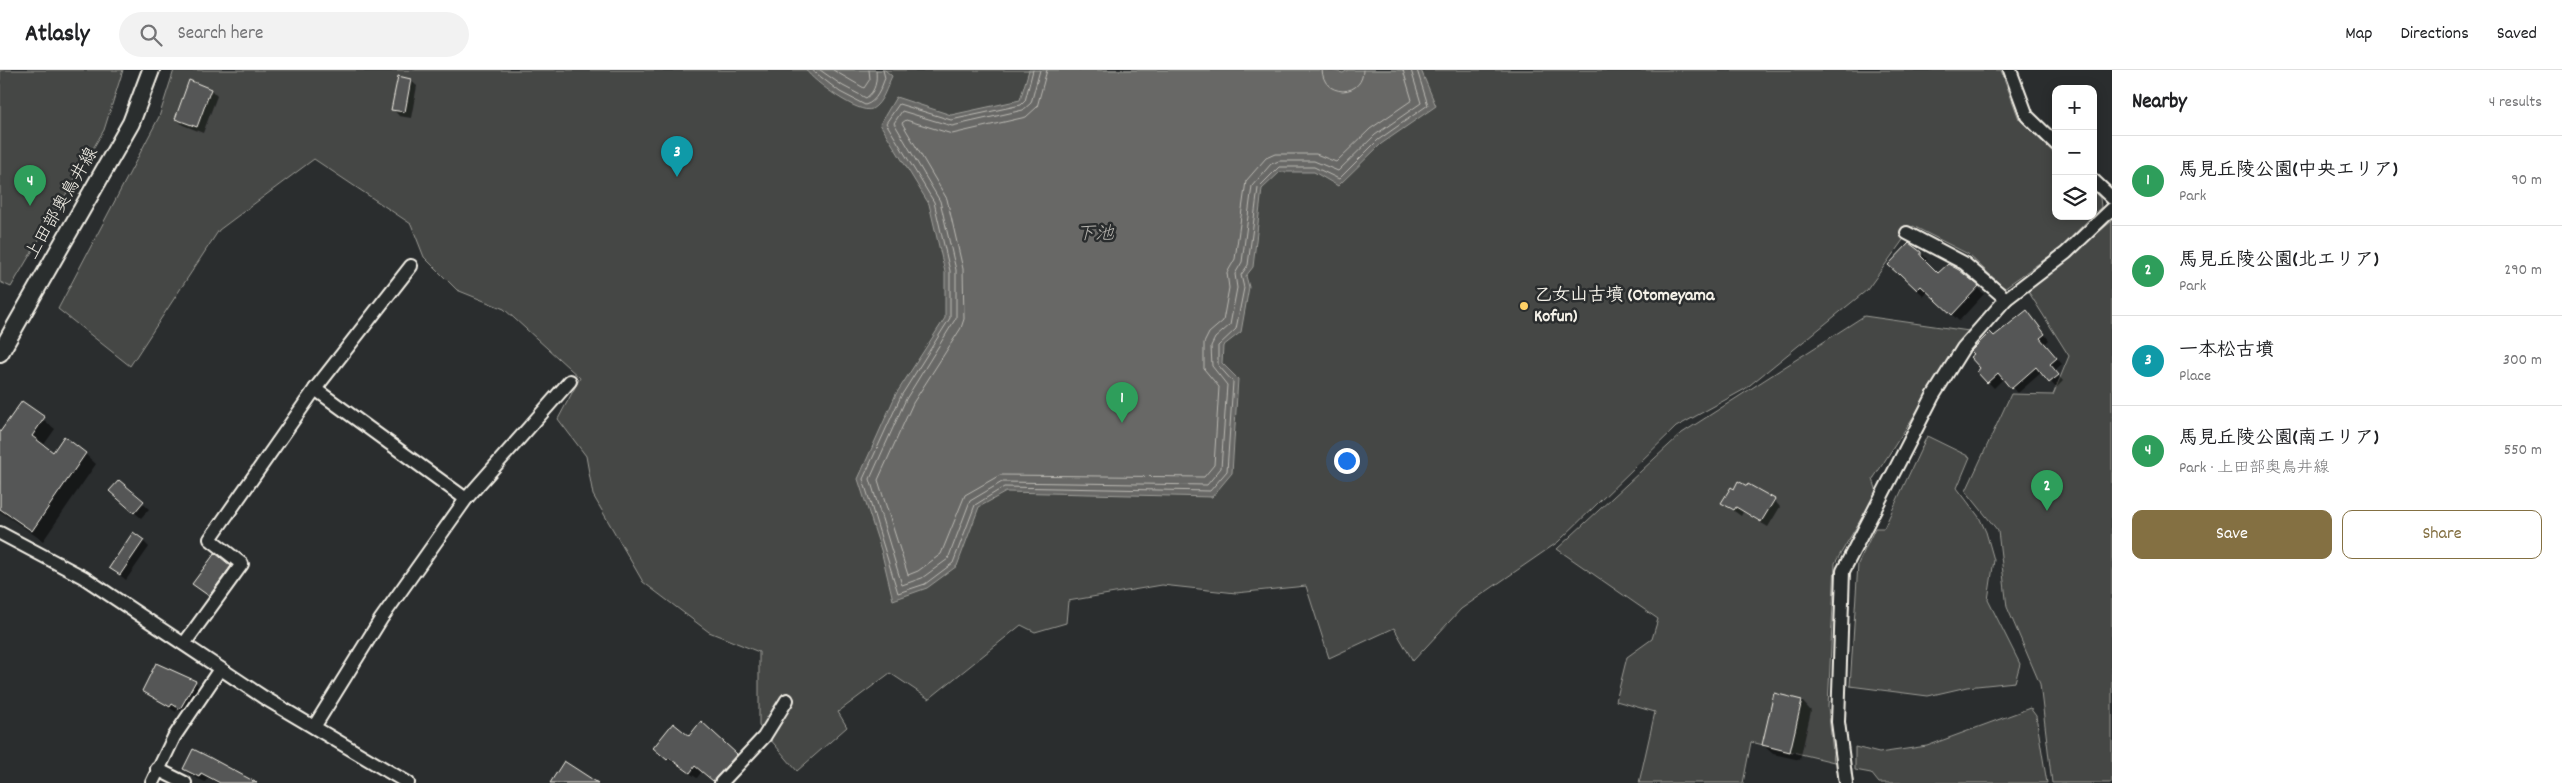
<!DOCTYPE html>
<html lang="en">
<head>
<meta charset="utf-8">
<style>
	body { margin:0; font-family:Dekko,"Klee One",sans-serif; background:#f2f2f2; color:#202124 }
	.controls { position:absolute; right:15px; top:15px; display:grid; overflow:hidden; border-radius:10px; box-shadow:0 2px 12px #0003 }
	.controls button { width:45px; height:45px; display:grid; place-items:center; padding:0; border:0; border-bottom:1px solid #e0e0e0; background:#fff; color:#202124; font:25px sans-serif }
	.you { position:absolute; left:1346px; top:390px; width:18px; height:18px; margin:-12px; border:4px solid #fff; border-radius:50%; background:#1a73e8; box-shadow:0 0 0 8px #1a73e833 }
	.badge { display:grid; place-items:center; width:32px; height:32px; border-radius:50%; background:#847042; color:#fff; font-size:16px; font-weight:700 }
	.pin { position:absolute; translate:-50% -41px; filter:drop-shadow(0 1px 2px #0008) }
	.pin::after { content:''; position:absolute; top:26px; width:18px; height:15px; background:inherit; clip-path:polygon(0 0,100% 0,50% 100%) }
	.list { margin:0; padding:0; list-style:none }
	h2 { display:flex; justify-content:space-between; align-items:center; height:65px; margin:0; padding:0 20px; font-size:21px }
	h2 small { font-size:16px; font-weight:400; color:#757577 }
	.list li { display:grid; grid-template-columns:32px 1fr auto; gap:15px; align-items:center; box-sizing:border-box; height:90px; padding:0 20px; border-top:1px solid #e0e0e0 }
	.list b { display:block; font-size:19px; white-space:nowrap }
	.list p { margin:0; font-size:16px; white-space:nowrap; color:#757577 }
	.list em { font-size:16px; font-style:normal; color:#757577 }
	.actions { display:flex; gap:10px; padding:15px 20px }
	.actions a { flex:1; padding:11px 0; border:1px solid #847042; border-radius:10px; text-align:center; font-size:18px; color:#847042 }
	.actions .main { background:#847042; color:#fff }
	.icon { flex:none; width:28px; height:28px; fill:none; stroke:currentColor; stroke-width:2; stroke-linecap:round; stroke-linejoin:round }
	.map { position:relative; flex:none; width:2112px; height:713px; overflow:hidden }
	header { display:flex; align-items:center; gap:30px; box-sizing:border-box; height:70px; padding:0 25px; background:#fff; border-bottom:1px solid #e0e0e0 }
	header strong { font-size:24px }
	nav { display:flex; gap:28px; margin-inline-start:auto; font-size:18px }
	.search { width:350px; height:45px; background:#f2f2f2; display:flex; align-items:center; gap:12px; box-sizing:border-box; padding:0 18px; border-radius:28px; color:#757577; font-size:19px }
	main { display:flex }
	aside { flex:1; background:#fff }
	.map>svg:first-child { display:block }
</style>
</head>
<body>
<header>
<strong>Atlasly</strong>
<div class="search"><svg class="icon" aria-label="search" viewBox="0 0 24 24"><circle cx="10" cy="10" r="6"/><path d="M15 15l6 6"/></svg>Search here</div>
<nav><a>Map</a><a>Directions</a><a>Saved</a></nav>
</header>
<main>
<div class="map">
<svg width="2112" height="713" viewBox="0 0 2112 713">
	<rect width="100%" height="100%" fill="#2a2d2e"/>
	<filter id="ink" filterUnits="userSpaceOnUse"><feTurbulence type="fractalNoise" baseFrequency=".02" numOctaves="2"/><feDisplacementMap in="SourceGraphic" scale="10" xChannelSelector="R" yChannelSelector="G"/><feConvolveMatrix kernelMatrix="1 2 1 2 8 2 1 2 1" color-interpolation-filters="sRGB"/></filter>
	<g filter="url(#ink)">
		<g fill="#444645" stroke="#9c9c96">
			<polygon points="0,0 123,0 104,60 11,217 0,212"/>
			<polygon points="174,0 2001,0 2019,49 2056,85 2056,146 2092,146 2062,177 2004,218 1968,184 1913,156 1867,220 1745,319 1676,357 1558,472 1461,539 1413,591 1394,558 1329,588 1306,516 1236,523 1162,515 1068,531 1066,553 1035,562 1021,555 929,629 890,603 838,642 847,657 797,701 759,656 759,582 709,562 643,512 593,425 586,386 558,349 580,308 504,239 457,220 424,187 411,154 314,89 219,160 130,296 58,239 159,47"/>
			<polygon points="2093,121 2100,128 2101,137 2093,145"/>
			<polygon points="2112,151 2112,713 2052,713 2040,614 2007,537 1998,461 1966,421 2011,324 2053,325 2069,286 2028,221"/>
			<polygon points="1864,246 1969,261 1873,409 1877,422 1835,493 1828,637 1834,692 1751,672 1743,713 1639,713 1655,642 1616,631 1627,587 1652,569 1658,549 1557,479 1682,363"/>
			<polygon points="1927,366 1970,387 1957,418 1979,447 1986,462 1994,490 1988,530 2020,594 2015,612 1967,617 1928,626 1850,616 1858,494 1875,458 1884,458"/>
			<polygon points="2030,638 2036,646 2047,713 1879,713 1871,703 1855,700 1855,677 1879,683 1927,676"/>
		</g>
		<g fill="#676866" stroke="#9f9f9a">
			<path d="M806,0H885L892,6C887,16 883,33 872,39C859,45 813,11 806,0Z"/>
			<polygon points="1029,0 1331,0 1343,3 1348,0 1421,0 1436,36 1381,74 1338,116 1314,102 1280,102 1262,119 1253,197 1246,206 1249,217 1241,262 1223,276 1222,293 1238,309 1232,403 1212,427 1006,422 979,437 957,496 927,518 893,530 881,480 858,409 896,324 945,248 945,202 929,134 880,54 896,27 951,45 1020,30"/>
		</g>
		<g fill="#0007">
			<polygon points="410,10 417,16 411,48 399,46 393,39"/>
			<polygon points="211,20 217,26 203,63 183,55 176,49"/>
			<polygon points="1921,183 1927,189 1927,193 1938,204 1959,201 1984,224 1959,251 1928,222 1924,226 1890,195"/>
			<polygon points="2027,241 2049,270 2045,274 2062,294 2054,301 2063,311 2056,318 2042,302 2018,323 2004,308 1994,318 1978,302 1994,268"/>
			<polygon points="23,333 55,359 43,376 53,383 85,384 96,394 43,471 1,442 0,444 0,364"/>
			<polygon points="119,412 149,439 141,448 117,427"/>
			<polygon points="1774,430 1780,437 1768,457 1743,442 1741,446 1723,433"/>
			<polygon points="143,471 149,477 126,510 110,497"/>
			<polygon points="230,497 236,503 216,531 194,514"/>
			<polygon points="156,595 195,612 201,618 186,644 177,639 176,642 144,621"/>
			<polygon points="1802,631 1811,641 1800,690 1773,684 1763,675"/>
			<polygon points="689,667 736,685 742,691 716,713 702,701 697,708 660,684"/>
			<polygon points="184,699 257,713 217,713 208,708 205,712 190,705"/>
		</g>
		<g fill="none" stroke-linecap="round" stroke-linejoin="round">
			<g stroke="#bcbab4" stroke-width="1">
				<path d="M812,0L840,22L865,35C877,32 881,18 885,8L883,0"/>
				<path d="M820,0L843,16L866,28C876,21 877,11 876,0"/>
				<polyline points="833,0 864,18 870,9 869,0"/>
				<polyline points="1033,0 1025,31 1021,35 951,50 899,34 886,53 934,132 950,201 950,248 901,326 863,409 898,523 925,514 953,493 975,435 1004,417 1210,421 1227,401 1233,312 1218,295 1218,276 1236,259 1244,218 1241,205 1248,195 1258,118 1279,97 1314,97 1339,109 1378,70 1428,35 1417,0"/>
				<polyline points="1040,0 1031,33 1023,40 952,56 902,41 894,53 940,131 956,200 956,248 906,329 870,409 902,515 922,508 948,489 970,431 1002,412 1207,415 1221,398 1227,315 1212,296 1211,276 1215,268 1230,255 1237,218 1235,204 1242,192 1252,116 1271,94 1279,91 1314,91 1338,101 1375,65 1421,33 1411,0"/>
				<polyline points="1047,0 1037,37 1026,47 952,64 906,50 902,53 947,129 963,199 964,249 961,258 913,333 878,410 908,505 918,501 941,484 965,425 1000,405 1204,407 1214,395 1219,317 1204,299 1204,273 1209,263 1223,251 1229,218 1227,203 1235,189 1246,111 1266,88 1275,84 1316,84 1336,92 1370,59 1412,30 1403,0"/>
				<path d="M1322,0C1323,13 1330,20 1343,21C1356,20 1363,12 1363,0"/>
			</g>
		</g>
		<g fill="#555756" stroke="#f4f1e8">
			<polygon points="398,6 411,9 405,42 391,40"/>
			<polygon points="189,10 211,19 197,57 175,49"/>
			<polygon points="1909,173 1921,182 1921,186 1938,203 1948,194 1959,200 1979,216 1952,245 1921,216 1917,220 1899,203 1898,204 1888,195"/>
			<polygon points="2027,240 2045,264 2040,268 2057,288 2050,294 2059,305 2049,313 2036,297 2011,319 1998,303 1987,313 1977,302 1980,298 1970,287 1974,284 1971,281 1990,262 1994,266"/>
			<polygon points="22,331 45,347 32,366 53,382 64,366 86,383 32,461 0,439 0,362"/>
			<polygon points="119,410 144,431 134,443 109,421"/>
			<polygon points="1738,411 1747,416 1748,414 1775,429 1761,452 1736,437 1734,440 1721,433 1731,417 1734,419"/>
			<polygon points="133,462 144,470 120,505 109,498"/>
			<polygon points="215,483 231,496 209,526 192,514"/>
			<polygon points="156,593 196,611 180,639 172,634 170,637 142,621"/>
			<polygon points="1774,623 1802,630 1790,682 1762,675"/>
			<polygon points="701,651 737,684 713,711 695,696 690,703 669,688 667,690 653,678 673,653 689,666"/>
			<polygon points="193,679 209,687 257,713 220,713 201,703 199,707 183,699"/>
			<polygon points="564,691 598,713 550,713"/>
		</g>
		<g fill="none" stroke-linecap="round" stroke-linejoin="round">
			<g stroke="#f4f1e8" stroke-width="16">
				<g id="minor">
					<polyline points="2010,0 2027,46 2056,74"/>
					<polyline points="2093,110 2112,128"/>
					<polyline points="1907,163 1964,193 2006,229"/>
					<polyline points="315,319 466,429"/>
					<polyline points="0,463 83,507 263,627 408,713"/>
					<polyline points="184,574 242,494 210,469 315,319 411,196"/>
					<polyline points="314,657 381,549 466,429 570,311"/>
					<polyline points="157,699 185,713"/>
					<polyline points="152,713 174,667 220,599"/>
					<polyline points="721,713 764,667 787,630"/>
					<polyline points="1846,713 1838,652 1843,501 1933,326 1963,278 2006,229 2066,183 2112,139"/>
				</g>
			</g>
			<g stroke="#f4f1e8" stroke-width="20">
				<polyline id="tertiary" points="0,283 131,53 151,0"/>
			</g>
			<use href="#minor" stroke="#2a2d2e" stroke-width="12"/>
			<use href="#tertiary" stroke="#2a2d2e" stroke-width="16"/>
		</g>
	</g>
	<circle fill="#ffd166" stroke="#2a2d2e" stroke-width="2" cx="1524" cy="236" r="5"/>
	<g text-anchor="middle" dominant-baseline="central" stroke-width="5" stroke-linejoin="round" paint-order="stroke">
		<g font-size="18" fill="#f4f1e8" stroke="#2a2d2e">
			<text transform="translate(63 134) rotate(-60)">上田部奥鳥井線</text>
		</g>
		<g font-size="18" font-weight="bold" fill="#f4f1e8" stroke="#2a2d2e" text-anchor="start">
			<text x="1534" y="226">乙女山古墳 (Otomeyama<tspan x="1534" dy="21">Kofun)</tspan></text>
		</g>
		<g font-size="19" font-style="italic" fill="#b5b3ae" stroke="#2a2d2e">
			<text x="1095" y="165">下池</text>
		</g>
	</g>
</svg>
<div class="controls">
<button>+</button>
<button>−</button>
<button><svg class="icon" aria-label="layers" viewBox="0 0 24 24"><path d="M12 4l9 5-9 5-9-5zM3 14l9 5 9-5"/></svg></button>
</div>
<div class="you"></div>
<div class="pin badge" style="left:1122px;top:353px;background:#2e9e5b">1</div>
<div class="pin badge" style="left:2047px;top:441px;background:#2e9e5b">2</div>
<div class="pin badge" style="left:677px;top:107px;background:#0f9aa8">3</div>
<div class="pin badge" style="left:30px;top:136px;background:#2e9e5b">4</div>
</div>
<aside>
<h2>Nearby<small>4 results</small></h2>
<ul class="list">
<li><span class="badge" style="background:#2e9e5b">1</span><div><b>馬見丘陵公園(中央エリア)</b><p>Park</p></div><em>90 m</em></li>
<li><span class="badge" style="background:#2e9e5b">2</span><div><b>馬見丘陵公園(北エリア)</b><p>Park</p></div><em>290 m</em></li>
<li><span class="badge" style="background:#0f9aa8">3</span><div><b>一本松古墳</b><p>Place</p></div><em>300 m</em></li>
<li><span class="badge" style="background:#2e9e5b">4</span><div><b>馬見丘陵公園(南エリア)</b><p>Park · 上田部奥鳥井線</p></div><em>550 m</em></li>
</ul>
<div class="actions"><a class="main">Save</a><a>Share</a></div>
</aside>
</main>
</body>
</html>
